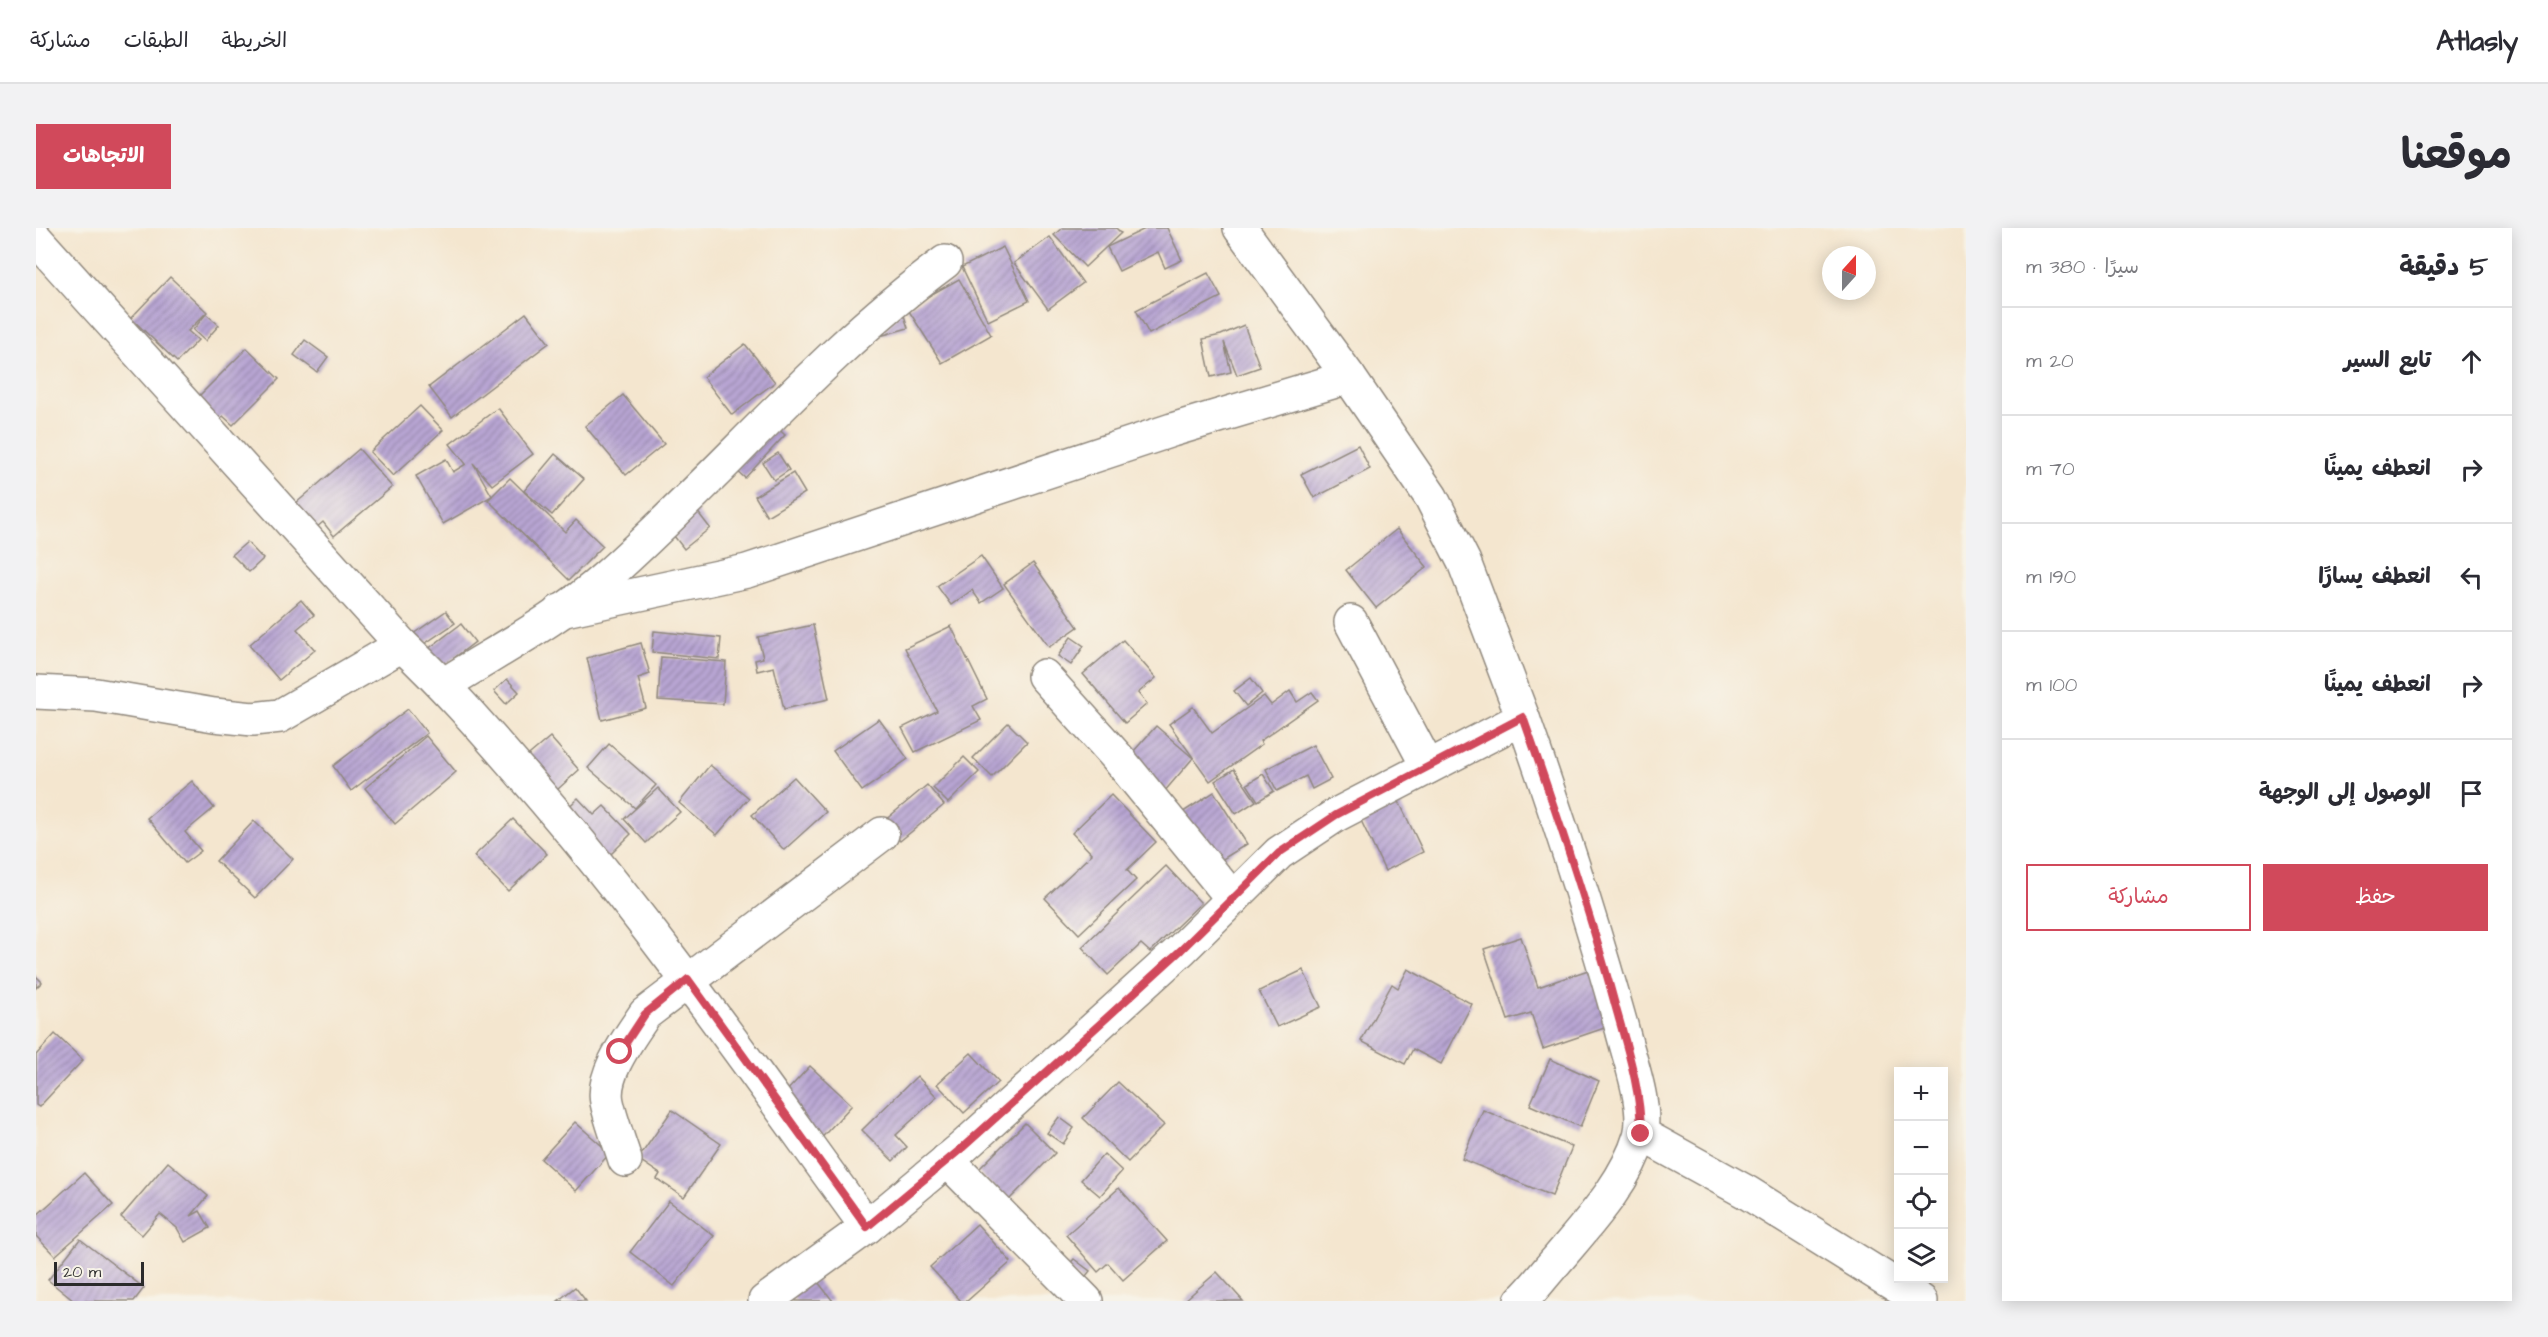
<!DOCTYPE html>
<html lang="ar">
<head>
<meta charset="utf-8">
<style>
	body { margin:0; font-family:"Architects Daughter","Playpen Sans Arabic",sans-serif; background:#f2f2f3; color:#2b2b33; direction:rtl }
	.controls { position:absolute; right:18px; bottom:18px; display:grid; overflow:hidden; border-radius:0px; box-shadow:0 3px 15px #0003 }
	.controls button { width:54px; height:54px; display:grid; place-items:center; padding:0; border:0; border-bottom:2px solid #e1e1e2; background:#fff; color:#2b2b33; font:30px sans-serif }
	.compass { position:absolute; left:1786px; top:18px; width:54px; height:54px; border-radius:50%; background:#fff; box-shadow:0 3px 15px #0003; rotate:21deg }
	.scale { position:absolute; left:18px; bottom:15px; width:90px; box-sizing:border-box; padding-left:6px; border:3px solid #2b2b2b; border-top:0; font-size:16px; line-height:21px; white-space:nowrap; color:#2b2b2b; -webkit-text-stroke:4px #f7f3e8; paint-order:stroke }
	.stop { position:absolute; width:18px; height:18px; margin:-14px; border:4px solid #d1495b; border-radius:50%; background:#fff }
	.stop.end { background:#d1495b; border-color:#fff; box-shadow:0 2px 6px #0008 }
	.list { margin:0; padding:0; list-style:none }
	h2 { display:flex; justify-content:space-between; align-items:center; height:78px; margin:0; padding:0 24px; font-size:26px }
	h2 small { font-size:20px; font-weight:400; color:#7c7c81 }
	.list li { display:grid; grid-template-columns:39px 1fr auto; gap:18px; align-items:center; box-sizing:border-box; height:108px; padding:0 24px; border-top:2px solid #e1e1e2 }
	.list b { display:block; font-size:22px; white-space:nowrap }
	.list em { font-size:20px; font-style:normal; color:#7c7c81 }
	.actions { display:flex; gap:12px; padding:18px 24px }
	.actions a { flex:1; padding:14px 0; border:2px solid #d1495b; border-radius:0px; text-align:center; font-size:21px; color:#d1495b }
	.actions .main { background:#d1495b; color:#fff }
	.icon { flex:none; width:33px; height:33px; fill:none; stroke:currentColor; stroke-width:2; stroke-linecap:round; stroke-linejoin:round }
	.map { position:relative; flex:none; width:1930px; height:1073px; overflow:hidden; direction:ltr; border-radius:0px }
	header { display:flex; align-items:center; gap:36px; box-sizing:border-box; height:84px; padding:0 30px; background:#fff; border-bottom:2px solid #e1e1e2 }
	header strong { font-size:28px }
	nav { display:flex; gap:33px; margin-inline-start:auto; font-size:21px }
	.intro { display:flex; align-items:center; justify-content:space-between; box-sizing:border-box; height:144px; padding:0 36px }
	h1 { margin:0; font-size:42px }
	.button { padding:15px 27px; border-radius:0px; background:#d1495b; color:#fff; font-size:21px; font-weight:700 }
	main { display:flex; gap:36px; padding:0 36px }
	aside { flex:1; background:#fff; border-radius:0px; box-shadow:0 3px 15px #0003 }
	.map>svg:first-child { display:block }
</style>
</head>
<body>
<header>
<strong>Atlasly</strong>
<nav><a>الخريطة</a><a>الطبقات</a><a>مشاركة</a></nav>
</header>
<div class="intro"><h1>موقعنا</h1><a class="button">الاتجاهات</a></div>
<main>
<aside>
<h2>5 دقيقة<small>سيرًا · 380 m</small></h2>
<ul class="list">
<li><svg class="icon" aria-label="ahead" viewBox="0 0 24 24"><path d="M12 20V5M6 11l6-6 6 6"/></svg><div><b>تابع السير</b></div><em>20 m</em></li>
<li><svg class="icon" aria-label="right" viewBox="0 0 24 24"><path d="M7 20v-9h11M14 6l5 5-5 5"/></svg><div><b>انعطف يمينًا</b></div><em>70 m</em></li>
<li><svg class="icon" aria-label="left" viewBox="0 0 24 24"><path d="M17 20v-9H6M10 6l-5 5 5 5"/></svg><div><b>انعطف يسارًا</b></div><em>190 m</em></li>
<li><svg class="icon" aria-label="right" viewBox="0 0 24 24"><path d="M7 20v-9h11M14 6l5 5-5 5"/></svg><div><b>انعطف يمينًا</b></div><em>100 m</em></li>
<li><svg class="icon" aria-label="arrive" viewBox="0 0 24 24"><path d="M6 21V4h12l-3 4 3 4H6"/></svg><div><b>الوصول إلى الوجهة</b></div></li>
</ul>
<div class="actions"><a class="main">حفظ</a><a>مشاركة</a></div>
</aside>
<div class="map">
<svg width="1930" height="1073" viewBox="0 0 1930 1073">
	<defs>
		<pattern id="building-hatch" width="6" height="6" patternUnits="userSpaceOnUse" patternTransform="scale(1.5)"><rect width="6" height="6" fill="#b8a5d3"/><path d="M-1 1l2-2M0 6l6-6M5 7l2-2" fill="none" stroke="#9687ab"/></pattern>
	</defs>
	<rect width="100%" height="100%" fill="#f7f3e8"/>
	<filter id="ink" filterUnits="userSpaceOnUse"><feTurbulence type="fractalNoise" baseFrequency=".0167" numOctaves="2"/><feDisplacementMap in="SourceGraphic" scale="12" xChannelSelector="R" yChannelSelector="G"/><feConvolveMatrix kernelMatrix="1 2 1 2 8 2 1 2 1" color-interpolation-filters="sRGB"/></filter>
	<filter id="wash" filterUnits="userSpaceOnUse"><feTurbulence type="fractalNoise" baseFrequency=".008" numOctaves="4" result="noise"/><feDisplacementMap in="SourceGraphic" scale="24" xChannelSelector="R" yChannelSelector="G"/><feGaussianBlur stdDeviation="1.35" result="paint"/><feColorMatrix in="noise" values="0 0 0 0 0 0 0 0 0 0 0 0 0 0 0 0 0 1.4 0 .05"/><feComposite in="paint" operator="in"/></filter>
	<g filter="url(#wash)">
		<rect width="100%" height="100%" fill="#f4e6cf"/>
		<g id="blocks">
			<g fill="url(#building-hatch)">
				<polygon points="1026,0 1080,0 1085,5 1049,39 1018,7"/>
				<polygon points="1111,0 1131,0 1146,32 1129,40 1122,24 1083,43 1071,19"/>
				<polygon points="1014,9 1047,55 1012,81 978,35"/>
				<polygon points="967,19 993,73 952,93 926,39"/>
				<polygon points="1172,45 1185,69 1113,106 1100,82"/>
				<polygon points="134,49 171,84 152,103 162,112 141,134 95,90"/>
				<polygon points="923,51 955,107 906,135 871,80"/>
				<polygon points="866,81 872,100 844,108"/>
				<polygon points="490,85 513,115 416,189 393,159"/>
				<polygon points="170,86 183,97 169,113 157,102"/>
				<polygon points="1208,97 1224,139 1201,147 1188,114 1195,144 1175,149 1167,111 1185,107"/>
				<polygon points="269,112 292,129 281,144 258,127"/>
				<polygon points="709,116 739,154 696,187 667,149"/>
				<polygon points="211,120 243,151 197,197 187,188 179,195 158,173"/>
				<polygon points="587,167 628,216 590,247 549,198"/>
				<polygon points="384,178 407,202 357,248 334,224"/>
				<polygon points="462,180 497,226 456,257 437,235 456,268 407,296 380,248 410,231 417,244 430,236 414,216"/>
				<polygon points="733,192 749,207 709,250 692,235"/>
				<polygon points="1322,217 1334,241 1278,270 1265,246"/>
				<polygon points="323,221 356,259 298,308 287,294 273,306 252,282"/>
				<polygon points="742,225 753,242 738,252 727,235"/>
				<polygon points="519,226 548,251 516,287 488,263"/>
				<polygon points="757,245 769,265 731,288 719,268"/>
				<polygon points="474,250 529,304 540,292 567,318 533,352 452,272"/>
				<polygon points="654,274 674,300 648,321 628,295"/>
				<polygon points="1361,301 1391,339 1340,380 1310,342"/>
				<polygon points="211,314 227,331 213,344 196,327"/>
				<polygon points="945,328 967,360 945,375 936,362 915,377 901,358"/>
				<polygon points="997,335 1042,399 1013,419 968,356"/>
				<polygon points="265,372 278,387 261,401 279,422 243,452 213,417"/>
				<polygon points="410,383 419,395 375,425 367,413"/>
				<polygon points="425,396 439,414 393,449 379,431"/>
				<polygon points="777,397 793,471 748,481 738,439 721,443 719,432 727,430 722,409"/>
				<polygon points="915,398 951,471 937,478 945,492 879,524 866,500 901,483 869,420"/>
				<polygon points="618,403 685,410 683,431 616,424"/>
				<polygon points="1035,409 1048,418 1035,437 1022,428"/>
				<polygon points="1087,412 1120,450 1102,465 1111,476 1089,495 1047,446"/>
				<polygon points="605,415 614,446 602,450 610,480 566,492 551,430"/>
				<polygon points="625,429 690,434 687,476 622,472"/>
				<polygon points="1215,450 1226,465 1210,478 1198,463"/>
				<polygon points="471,451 483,464 470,476 458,463"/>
				<polygon points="1254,463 1261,474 1276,464 1282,472 1224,513 1226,516 1174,553 1133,496 1157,479 1176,505 1228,468 1235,477"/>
				<polygon points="372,481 391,505 315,563 297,538"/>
				<polygon points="843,491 872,531 826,563 797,523"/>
				<polygon points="972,495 991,514 956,549 937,530"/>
				<polygon points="1120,498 1157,530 1128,564 1090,532"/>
				<polygon points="390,508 420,544 359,596 329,560"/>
				<polygon points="514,509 543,542 511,571 481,537"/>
				<polygon points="573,516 620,557 599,580 552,540"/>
				<polygon points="1277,517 1295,551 1276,561 1270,548 1241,563 1230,541"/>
				<polygon points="928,529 943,544 912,575 897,560"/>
				<polygon points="674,537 713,570 681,607 643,575"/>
				<polygon points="1198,541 1220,573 1200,586 1179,553"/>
				<polygon points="1227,546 1238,563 1222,573 1211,556"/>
				<polygon points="758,549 790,584 748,622 716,587"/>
				<polygon points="156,553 178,580 149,604 165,623 149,635 111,590"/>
				<polygon points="891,557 908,577 864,613 848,593"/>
				<polygon points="622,560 644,584 610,615 588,591"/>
				<polygon points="1178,564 1211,616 1174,639 1141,588"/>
				<polygon points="1359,565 1387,624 1349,643 1321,584"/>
				<polygon points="1075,567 1120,614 1091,642 1100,652 1043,706 1009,670 1056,626 1036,605"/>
				<polygon points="542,570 558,587 568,578 595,606 566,635 522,589"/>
				<polygon points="477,591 511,626 472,663 438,628"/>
				<polygon points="218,593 257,631 219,670 180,633"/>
				<polygon points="1130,638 1165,675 1114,724 1105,716 1072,747 1046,719"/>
				<polygon points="1485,709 1502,759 1567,737 1586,794 1507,821 1495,785 1472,792 1448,721"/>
				<polygon points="1372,741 1436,776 1405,836 1377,821 1369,836 1325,813 1356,756 1362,760"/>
				<polygon points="1267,742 1285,779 1241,799 1223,763"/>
				<polygon points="0,748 6,754 0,760"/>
				<polygon points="19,806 47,832 3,879 0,877 0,827"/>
				<polygon points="935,825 962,854 928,885 901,856"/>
				<polygon points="1514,831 1563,853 1544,899 1494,877"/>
				<polygon points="774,838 816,877 778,918 736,879"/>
				<polygon points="881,848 901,869 860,907 871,919 857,933 826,902"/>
				<polygon points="1082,854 1128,897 1092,934 1047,890"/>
				<polygon points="636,882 685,916 648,969 621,951 624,946 602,931"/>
				<polygon points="1447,882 1536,919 1516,968 1426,931"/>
				<polygon points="1023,889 1038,900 1027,916 1011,905"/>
				<polygon points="539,894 574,925 540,963 505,931"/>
				<polygon points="989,895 1019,925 972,973 941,943"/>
				<polygon points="1068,926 1086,943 1064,968 1045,952"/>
				<polygon points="132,934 172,968 155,988 164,983 174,1000 149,1014 141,1000 124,986 106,1007 85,989"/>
				<polygon points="48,945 77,977 19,1028 0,1008 0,988"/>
				<polygon points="1083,960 1131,1013 1087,1052 1072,1035 1062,1044 1030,1007"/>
				<polygon points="633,973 678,1008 638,1058 594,1024"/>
				<polygon points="941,996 975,1034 931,1073 925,1073 894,1039"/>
				<polygon points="44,1011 108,1060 98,1073 38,1073 12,1052"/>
				<polygon points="1038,1031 1054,1043 1046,1053 1030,1040"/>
				<polygon points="1181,1044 1207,1073 1148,1073"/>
				<polygon points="778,1049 797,1073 760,1073 755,1067"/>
				<polygon points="539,1059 550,1073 522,1073"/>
			</g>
		</g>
	</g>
	<g filter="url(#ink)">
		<use href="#blocks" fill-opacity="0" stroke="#90887d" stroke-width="1.5"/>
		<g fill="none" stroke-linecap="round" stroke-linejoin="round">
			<g stroke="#90887d" stroke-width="36">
				<g id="street">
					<path d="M0,11L366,417C412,460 452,507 493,554C615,695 721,848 831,999"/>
					<polyline points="524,383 711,343 1136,202 1313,149"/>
					<polyline points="1315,394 1392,539"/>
					<polyline points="1008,448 1081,529 1197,671"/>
					<path d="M409,456C463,422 523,391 571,348C686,246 784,126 909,34"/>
					<polyline points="0,464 60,467 178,487 217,491 244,488 366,417"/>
					<polyline points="1605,906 1712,965 1885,1073"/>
					<path d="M589,932C583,913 575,893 571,874C565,846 594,809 609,786L846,606"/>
					<polyline points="911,932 1050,1073"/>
					<polyline points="729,1073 831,999 926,920 1145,722 1243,625 1300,587 1487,490 1428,334 1395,269 1313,149 1204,0"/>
					<path d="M1485,1073C1498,1061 1509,1045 1521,1032C1552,995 1590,955 1604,908C1612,879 1593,830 1586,801C1557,696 1523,592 1487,490"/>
				</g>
			</g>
			<use href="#street" stroke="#fff" stroke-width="33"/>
		</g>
	</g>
	<g fill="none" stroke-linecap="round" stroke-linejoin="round" filter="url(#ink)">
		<path stroke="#d1495b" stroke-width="8" d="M584,824L609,786L652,751L831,999L926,920L1054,805L1145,722L1243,625L1300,587L1487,489C1520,583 1552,677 1578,773C1590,817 1605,860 1605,906"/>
	</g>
</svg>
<div class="controls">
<button>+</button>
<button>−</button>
<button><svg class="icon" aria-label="locate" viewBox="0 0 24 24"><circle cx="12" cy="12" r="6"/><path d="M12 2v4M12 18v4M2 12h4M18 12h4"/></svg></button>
<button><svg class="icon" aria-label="layers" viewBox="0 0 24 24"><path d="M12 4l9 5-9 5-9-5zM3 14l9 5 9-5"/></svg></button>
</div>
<svg class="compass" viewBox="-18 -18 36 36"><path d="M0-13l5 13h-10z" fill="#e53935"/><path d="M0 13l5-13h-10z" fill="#7c7c81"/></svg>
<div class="scale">20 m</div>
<div class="stop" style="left:584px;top:824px"></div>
<div class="stop end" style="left:1605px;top:906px"></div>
</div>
</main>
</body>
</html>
